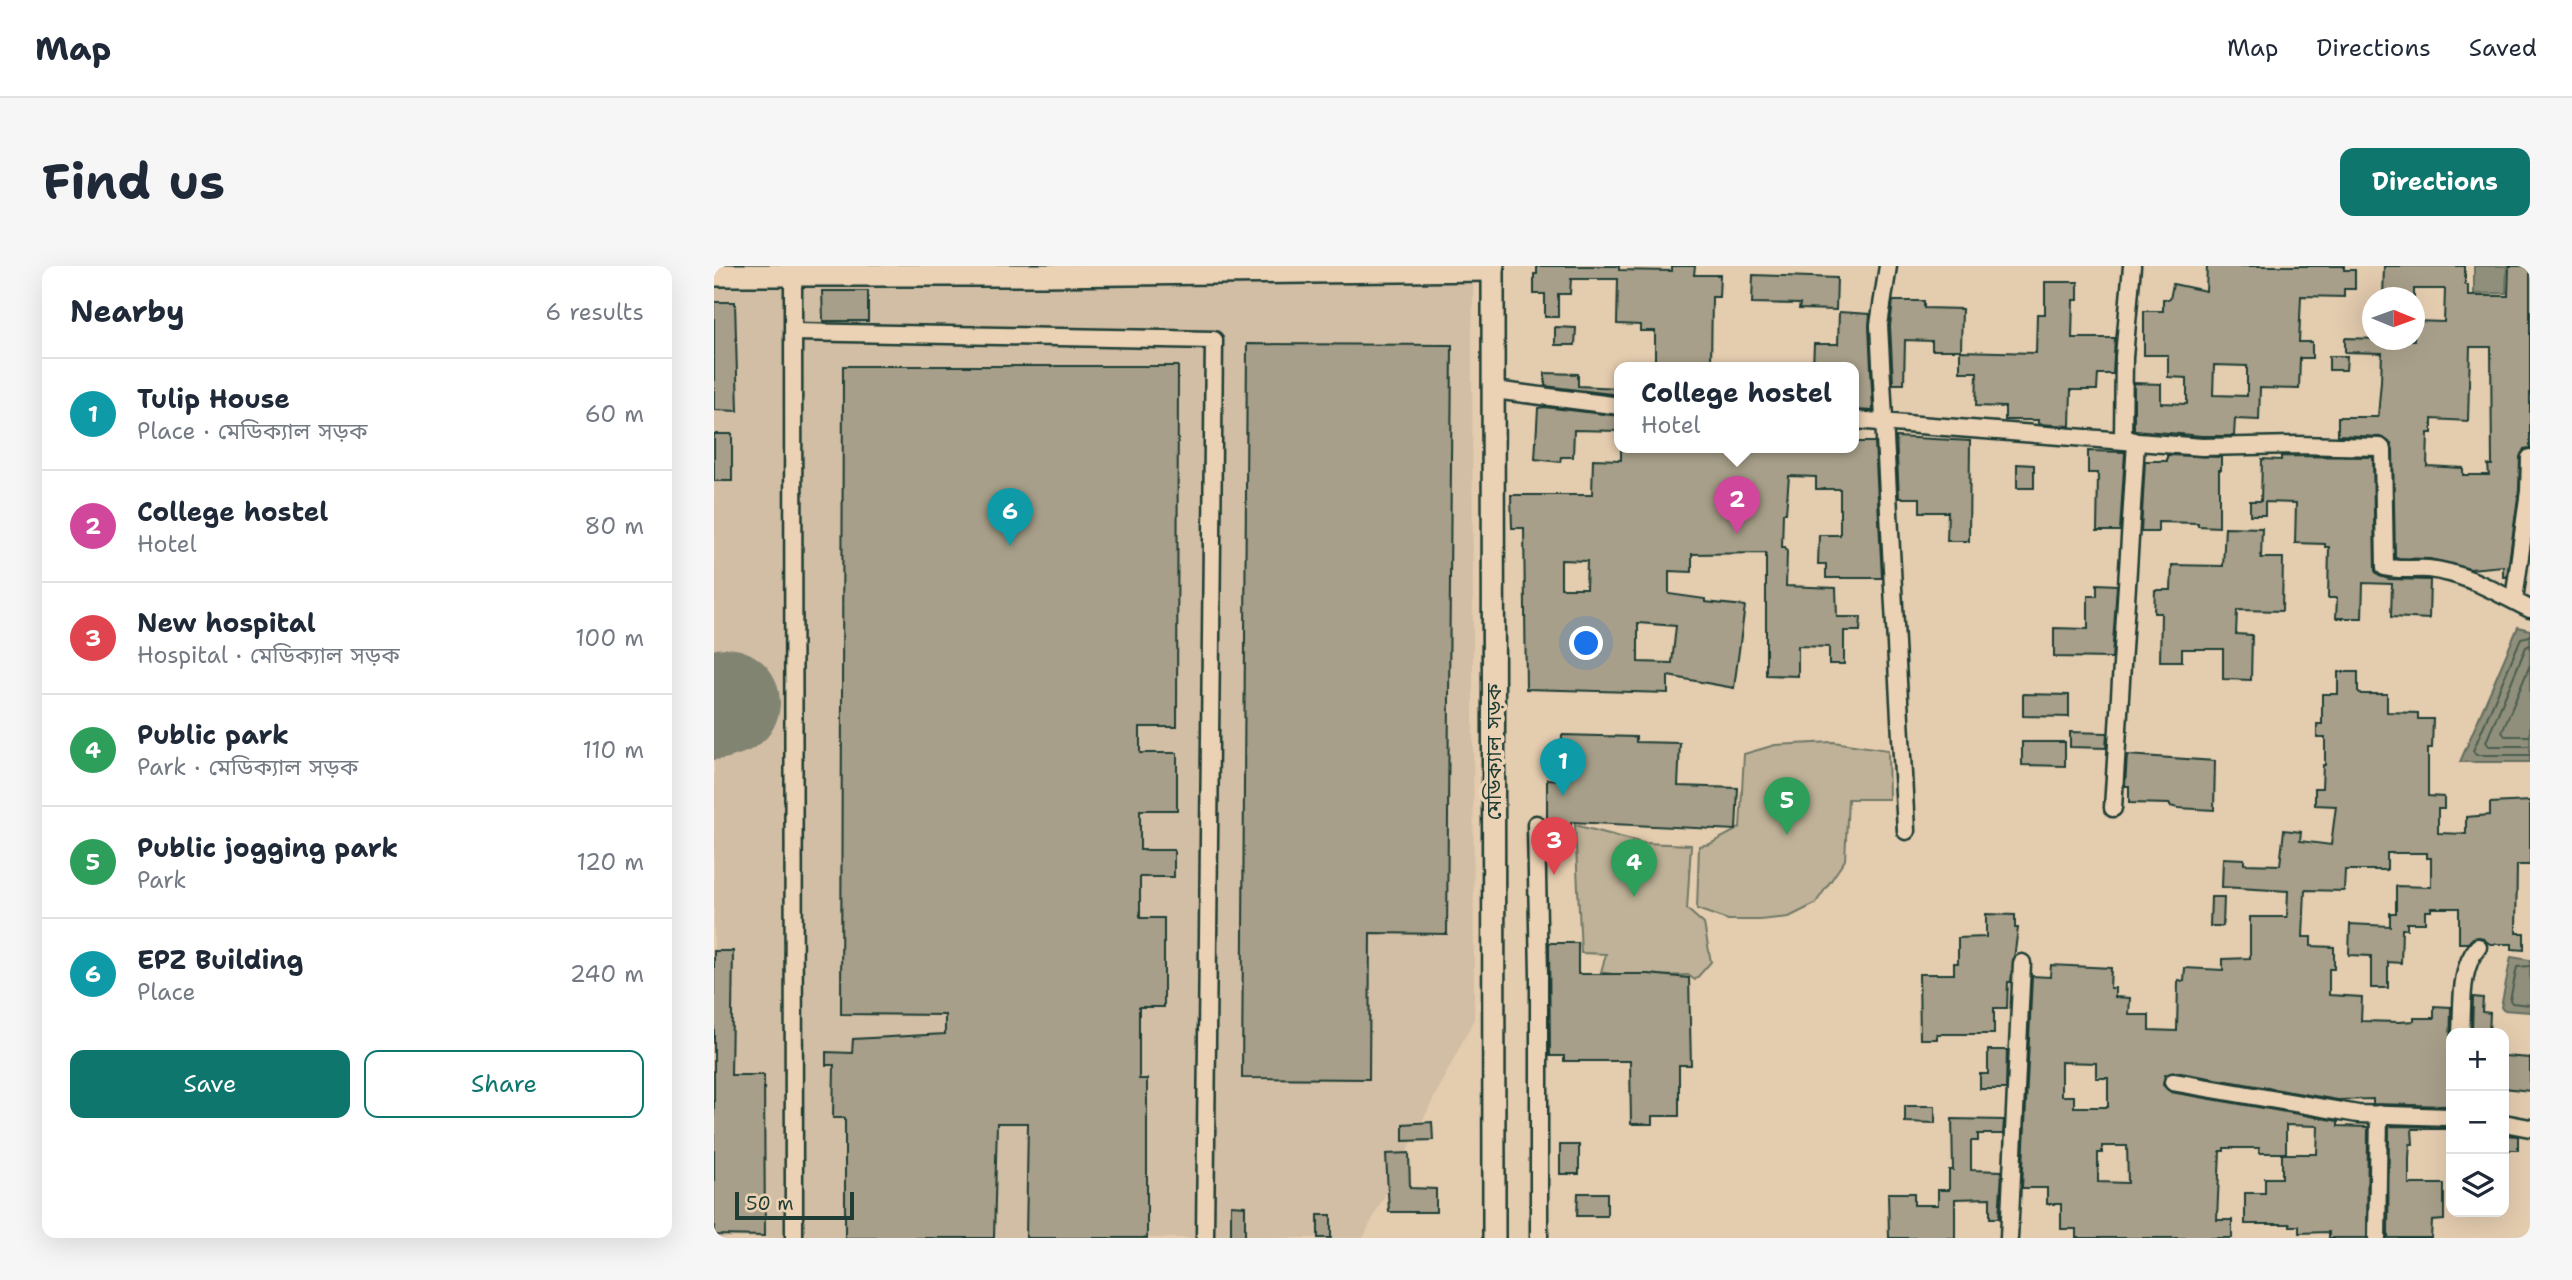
<!DOCTYPE html>
<html lang="en">
<head>
<meta charset="utf-8">
<style>
	body { margin:0; font-family:"Shantell Sans","Noto Sans Bengali",sans-serif; background:#f6f6f7; color:#1f2937 }
	.controls { position:absolute; right:21px; bottom:21px; display:grid; overflow:hidden; border-radius:14px; box-shadow:0 7px 28px #0002 }
	.controls button { width:63px; height:63px; display:grid; place-items:center; padding:0; border:0; border-bottom:2px solid #e0e1e3; background:#fff; color:#1f2937; font:35px sans-serif }
	.compass { position:absolute; left:1648px; top:21px; width:63px; height:63px; border-radius:50%; background:#fff; box-shadow:0 7px 28px #0002; rotate:91deg }
	.scale { position:absolute; left:21px; bottom:18px; width:119px; box-sizing:border-box; padding-left:7px; border:4px solid #1f3d34; border-top:0; font-size:19px; line-height:24px; white-space:nowrap; color:#1f3d34; -webkit-text-stroke:5px #ecd2b4; paint-order:stroke }
	.you { position:absolute; left:873px; top:378px; width:24px; height:24px; margin:-18px; border:5px solid #fff; border-radius:50%; background:#1a73e8; box-shadow:0 0 0 10px #1a73e833 }
	.badge { display:grid; place-items:center; width:46px; height:46px; border-radius:50%; background:#0f766e; color:#fff; font-size:23px; font-weight:700 }
	.pin { position:absolute; translate:-50% -58px; filter:drop-shadow(0 2px 4px #0008) }
	.pin::after { content:''; position:absolute; top:37px; width:24px; height:21px; background:inherit; clip-path:polygon(0 0,100% 0,50% 100%) }
	.popup { position:absolute; left:900px; top:96px; width:245px; height:91px; box-sizing:border-box; display:grid; place-content:center; border-radius:14px; background:#fff; filter:drop-shadow(0 2px 5px #0005); font-size:23px; white-space:nowrap; color:#747a83 }
	.popup b { font-size:26px; color:#1f2937 }
	.popup::after { content:''; position:absolute; left:50%; top:100%; margin-left:-14px; border:14px solid transparent; border-top-color:#fff }
	.list { margin:0; padding:0; list-style:none }
	h2 { display:flex; justify-content:space-between; align-items:center; height:91px; margin:0; padding:0 28px; font-size:30px }
	h2 small { font-size:23px; font-weight:400; color:#747a83 }
	.list li { display:grid; grid-template-columns:46px 1fr auto; gap:21px; align-items:center; box-sizing:border-box; height:112px; padding:0 28px; border-top:2px solid #e0e1e3 }
	.list b { display:block; font-size:26px; white-space:nowrap }
	.list p { margin:0; font-size:23px; white-space:nowrap; color:#747a83 }
	.list em { font-size:23px; font-style:normal; color:#747a83 }
	.actions { display:flex; gap:14px; padding:21px 28px }
	.actions a { flex:1; padding:16px 0; border:2px solid #0f766e; border-radius:14px; text-align:center; font-size:24px; color:#0f766e }
	.actions .main { background:#0f766e; color:#fff }
	.icon { flex:none; width:38px; height:38px; fill:none; stroke:currentColor; stroke-width:2; stroke-linecap:round; stroke-linejoin:round }
	.map { position:relative; flex:none; width:1816px; height:972px; overflow:hidden; border-radius:14px }
	header { display:flex; align-items:center; gap:42px; box-sizing:border-box; height:98px; padding:0 35px; background:#fff; border-bottom:2px solid #e0e1e3 }
	header strong { font-size:33px }
	nav { display:flex; gap:38px; margin-inline-start:auto; font-size:24px }
	.intro { display:flex; align-items:center; justify-content:space-between; box-sizing:border-box; height:168px; padding:0 42px }
	h1 { margin:0; font-size:49px }
	.button { padding:18px 32px; border-radius:14px; background:#0f766e; color:#fff; font-size:24px; font-weight:700 }
	main { display:flex; gap:42px; padding:0 42px }
	aside { flex:1; background:#fff; border-radius:14px; box-shadow:0 7px 28px #0002 }
	.map>svg:first-child { display:block }
</style>
</head>
<body>
<header>
<strong>Map</strong>
<nav><a>Map</a><a>Directions</a><a>Saved</a></nav>
</header>
<div class="intro"><h1>Find us</h1><a class="button">Directions</a></div>
<main>
<aside>
<h2>Nearby<small>6 results</small></h2>
<ul class="list">
<li><span class="badge" style="background:#0f9aa8">1</span><div><b>Tulip House</b><p>Place · মেডিক্যাল সড়ক</p></div><em>60 m</em></li>
<li><span class="badge" style="background:#d1479c">2</span><div><b>College hostel</b><p>Hotel</p></div><em>80 m</em></li>
<li><span class="badge" style="background:#e0444e">3</span><div><b>New hospital</b><p>Hospital · মেডিক্যাল সড়ক</p></div><em>100 m</em></li>
<li><span class="badge" style="background:#2e9e5b">4</span><div><b>Public park</b><p>Park · মেডিক্যাল সড়ক</p></div><em>110 m</em></li>
<li><span class="badge" style="background:#2e9e5b">5</span><div><b>Public jogging park</b><p>Park</p></div><em>120 m</em></li>
<li><span class="badge" style="background:#0f9aa8">6</span><div><b>EPZ Building</b><p>Place</p></div><em>240 m</em></li>
</ul>
<div class="actions"><a class="main">Save</a><a>Share</a></div>
</aside>
<div class="map">
<svg width="1816" height="972" viewBox="0 0 1816 972">
	<rect width="100%" height="100%" fill="#e4ccaf"/>
	<filter id="ink" filterUnits="userSpaceOnUse"><feTurbulence type="fractalNoise" baseFrequency=".0143" numOctaves="2"/><feDisplacementMap in="SourceGraphic" scale="14" xChannelSelector="R" yChannelSelector="G"/><feConvolveMatrix kernelMatrix="1 2 1 2 8 2 1 2 1" color-interpolation-filters="sRGB"/></filter>
	<g filter="url(#ink)">
		<polygon fill="#d2bea4" points="0,0 760,0 758,67 760,753 649,972 0,972"/>
		<g fill="#bfb298" stroke="#6f7866" stroke-width="2">
			<polygon points="1119,476 1174,484 1175,533 1134,533 1131,594 1101,638 1075,651 1046,654 1014,654 983,643 985,580 996,578 1026,562 1030,488 1061,479"/>
			<polygon points="861,559 929,577 977,579 973,643 990,658 997,696 981,714 974,709 916,711 887,706 892,688 867,687"/>
		</g>
		<g fill="#908f7b" stroke="#636e5f" stroke-width="2">
			<polygon points="1760,0 1793,0 1792,27 1760,28"/>
			<polygon points="1804,361 1816,364 1816,496 1746,496"/>
			<polygon points="1797,691 1816,694 1816,746 1789,744 1787,741"/>
		</g>
		<g fill="none" stroke-linecap="round" stroke-linejoin="round">
			<g stroke="#4c5e50" stroke-width="2">
				<polyline points="1816,370 1807,372 1759,485 1762,489 1816,489"/>
				<polyline points="1816,379 1812,381 1772,476 1775,480 1816,480"/>
				<polyline points="1816,399 1788,466 1791,470 1816,470"/>
				<polyline points="1816,700 1803,701 1796,734 1798,737 1816,739"/>
			</g>
			<polyline stroke="#828472" stroke-width="108" points="0,440 12,436"/>
		</g>
		<g fill="#a79f89" stroke="#1f3d34" stroke-width="2" fill-rule="evenodd">
			<polygon points="823,0 905,0 905,4 958,5 958,0 981,0 980,9 1006,9 1005,31 998,31 997,100 959,99 959,102 941,102 941,65 926,65 926,59 903,58 904,13 857,13 856,28 844,28 844,51 831,51 831,28 820,28 820,8 823,8"/>
			<path d="M1493,0H1630V4H1641V23H1630V31L1587,30L1585,76H1598V92H1586L1585,123L1546,122L1545,154L1521,153L1520,170H1488L1420,164V117L1447,118V137L1473,138V112L1454,111V89H1430V45H1449V33H1456L1459,18L1492,25ZM1500,99L1533,100V130L1499,129Z"/>
			<path d="M1670,0H1751V19H1754V30H1794L1795,0H1816V182L1810,183L1806,191L1805,224L1793,311H1789V300L1756,303L1716,293L1681,292L1679,184L1677,177L1666,171L1624,169V151H1664L1667,115L1668,87L1631,86V72L1700,74V55L1730,56L1731,23H1700V32H1669ZM1756,81H1777L1778,199H1774L1775,209H1749V202L1713,200L1714,167H1718V153L1754,155Z"/>
			<polygon points="1039,9 1123,12 1122,44 1085,43 1086,38 1038,37"/>
			<polygon points="1331,16 1364,16 1364,34 1359,34 1358,72 1401,72 1399,108 1384,108 1383,124 1357,124 1356,160 1324,158 1324,154 1291,154 1291,141 1262,140 1263,106 1246,106 1246,85 1322,87 1323,48 1331,48"/>
			<polygon points="108,25 154,25 154,55 109,55"/>
			<polygon points="1179,35 1210,35 1210,42 1248,43 1247,84 1218,84 1218,75 1191,74 1190,118 1179,118 1176,60"/>
			<polygon points="0,36 21,36 24,145 0,144"/>
			<polygon points="1125,46 1156,48 1155,60 1159,145 1140,144 1140,102 1099,100 1100,78 1124,78"/>
			<polygon points="841,61 862,62 861,79 841,79"/>
			<polygon points="533,78 738,79 733,668 656,667 655,813 528,812"/>
			<polygon points="1615,90 1633,90 1632,104 1615,104"/>
			<polygon points="129,100 464,100 463,461 426,461 426,487 463,487 463,544 426,544 426,584 460,584 460,611 426,611 426,652 450,652 450,741 425,741 425,813 433,813 433,972 312,972 314,857 283,857 280,972 131,972 131,852 119,852 120,799 112,799 112,786 138,787 139,773 231,768 231,749 127,748"/>
			<polygon points="831,107 864,108 864,120 906,122 906,129 831,120"/>
			<polygon points="830,141 906,150 906,165 860,164 859,191 847,191 846,196 821,193 824,142"/>
			<rect x="0" y="168" width="18" height="47"/>
			<polygon points="1182,171 1256,175 1255,275 1233,275 1234,246 1206,246 1206,232 1185,232"/>
			<path d="M1140,176H1161L1168,312H1112V298H1104L1105,269H1126V223H1102V211L1075,210L1072,247H1069L1068,281H1071L1073,286L1072,320L1122,322L1123,351H1147L1146,365H1130V398H1115V381L1084,380V410L1052,409V287L978,288V306L955,305V328L991,333V336L1031,340L1020,422L954,410V427L812,423L810,262H798L797,229H878L879,193L907,194V182H1140ZM847,294L873,295L872,322H847ZM924,357L962,360L958,397L924,396Z"/>
			<polygon points="1374,185 1411,186 1406,265 1383,265 1384,207 1374,207"/>
			<polygon points="1453,189 1507,191 1507,204 1505,204 1505,261 1484,260 1484,257 1444,256 1444,266 1427,266 1431,195 1453,195"/>
			<polygon points="1567,190 1659,191 1661,305 1665,310 1675,313 1716,314 1715,353 1677,351 1678,318 1649,317 1648,352 1622,352 1623,332 1614,332 1615,281 1611,281 1611,278 1581,277 1582,237 1551,236 1551,249 1536,249 1536,235 1547,235 1548,193 1567,194"/>
			<polygon points="1303,198 1320,199 1320,222 1303,222"/>
			<polygon points="1511,261 1548,262 1547,292 1569,292 1568,345 1523,344 1522,368 1538,369 1537,414 1509,413 1509,383 1468,383 1468,395 1446,395 1447,347 1440,347 1441,324 1457,324 1458,299 1509,300"/>
			<polygon points="1383,318 1403,319 1398,392 1340,391 1340,362 1374,363 1374,330 1383,330"/>
			<path d="M1624,406H1644V425L1647,428H1673V446L1704,447V453H1719L1718,482H1714V530L1730,531V543H1724V567L1752,568V551L1776,549V537L1816,535V599H1803L1802,667H1810V684L1798,683V678H1776L1766,671L1759,672L1754,677H1745V642H1717V645H1711V657H1693V663H1688L1687,697L1674,696V722H1657V690L1635,689L1636,658L1676,660V647H1682V620L1717,621V592H1713V587H1673V604H1631L1630,625L1591,624L1589,671H1597V680L1620,681V703H1615V729L1648,731L1647,755L1685,756L1700,755V752H1720V740L1737,741L1735,840L1659,838V833L1624,834L1461,806L1451,809L1449,819L1457,826L1624,855V860L1654,861L1653,972H1615V966L1585,967V960H1576V958H1531V927H1551V912H1568V888H1603L1604,860L1572,859V887H1545V882H1510V885H1506L1503,954H1518V972H1362V963H1347V938H1333V922H1308L1318,710L1336,711L1337,699L1397,702L1396,722H1401V731L1416,732L1415,749H1435V764L1463,765L1464,714L1470,715L1471,702L1509,704V693L1536,692V651H1573L1574,625L1508,621L1509,592L1530,593V598L1566,599L1570,564L1587,566L1586,575L1617,579L1622,540L1601,539V522H1608L1609,499H1611V471H1603V458H1608V428H1624ZM1347,796L1382,797V812H1394V841H1360V830H1347ZM1388,880H1413L1414,917L1384,916V887H1388Z"/>
			<polygon points="1309,428 1355,429 1355,451 1309,450"/>
			<polygon points="1356,466 1393,467 1392,482 1356,481"/>
			<polygon points="848,469 922,471 922,476 966,477 964,520 1024,522 1022,564 857,556 855,590 833,589 833,513 847,514"/>
			<polygon points="1308,476 1351,476 1351,500 1308,499"/>
			<polygon points="1413,489 1501,495 1500,544 1464,542 1456,540 1456,538 1415,537 1415,520 1411,520"/>
			<polygon points="1497,631 1510,631 1509,660 1496,660"/>
			<polygon points="1272,648 1301,649 1301,662 1304,662 1297,716 1294,716 1293,742 1280,742 1280,768 1223,768 1223,773 1206,773 1205,708 1240,708 1240,697 1244,697 1244,672 1272,671"/>
			<polygon points="835,677 864,677 864,708 934,708 975,712 977,799 965,799 965,850 938,850 938,858 917,858 916,795 850,795 850,790 836,790"/>
			<polygon points="0,685 19,685 17,809 50,809 51,970 0,969"/>
			<polygon points="1759,731 1769,732 1768,746 1776,747 1775,767 1758,767"/>
			<polygon points="1274,784 1293,784 1292,823 1266,823 1266,808 1274,808"/>
			<polygon points="1790,790 1816,792 1816,825 1790,822"/>
			<polygon points="1191,840 1221,840 1221,857 1191,856"/>
			<polygon points="1238,853 1290,854 1289,868 1264,868 1264,875 1257,875 1257,904 1288,905 1285,952 1276,952 1276,932 1241,933 1241,972 1175,972 1174,927 1200,927 1200,939 1224,939 1224,924 1235,924 1235,904 1239,904"/>
			<polygon points="718,856 719,874 689,875 689,858"/>
			<polygon points="1675,860 1733,861 1733,863 1698,863 1699,878 1696,878 1695,892 1695,918 1730,918 1730,954 1718,955 1717,972 1674,972"/>
			<polygon points="1790,869 1804,870 1804,884 1790,884"/>
			<rect x="846" y="879" width="19" height="29"/>
			<polygon points="695,887 696,922 722,923 722,946 675,946 672,888"/>
			<polygon points="864,927 893,927 893,950 863,950"/>
			<polygon points="517,939 531,940 531,972 517,972"/>
			<rect x="604" y="949" width="13" height="23"/>
		</g>
		<g fill="none" stroke-linecap="round" stroke-linejoin="round">
			<g stroke="#1f3d34" stroke-width="21">
				<g id="minor">
					<polyline points="1174,0 1165,59 1192,565"/>
					<polyline points="79,9 80,972"/>
					<polyline points="80,66 500,74 491,972"/>
					<polyline points="780,124 906,140"/>
					<path d="M1140,154L1488,181L1582,179L1666,181L1669,184L1671,301C1685,305 1700,302 1714,303C1753,307 1783,327 1816,343"/>
					<polyline points="1800,334 1815,225 1816,192"/>
					<polyline points="1399,542 1422,176 1409,171 1410,91 1418,0"/>
					<polyline points="822,558 825,709 825,972"/>
					<path d="M1747,767C1749,739 1745,703 1764,681"/>
					<polyline points="1459,816 1644,848 1737,851"/>
					<polyline points="1790,857 1816,862"/>
					<polyline points="1295,972 1308,697"/>
					<polyline points="1663,972 1665,848"/>
				</g>
			</g>
			<g stroke="#1f3d34" stroke-width="26">
				<g id="major">
					<polyline points="779,0 780,972"/>
					<polyline points="0,9 330,9 779,4"/>
				</g>
			</g>
			<use href="#minor" stroke="#ecd2b4" stroke-width="16"/>
			<use href="#major" stroke="#ecd2b4" stroke-width="21"/>
		</g>
	</g>
	<g text-anchor="middle" dominant-baseline="central" stroke-width="7" stroke-linejoin="round" paint-order="stroke">
		<g font-size="21" fill="#1f3d34" stroke="#ecd2b4">
			<text transform="translate(780 486) rotate(-90)">মেডিক্যাল সড়ক</text>
		</g>
	</g>
</svg>
<div class="controls">
<button>+</button>
<button>−</button>
<button><svg class="icon" aria-label="layers" viewBox="0 0 24 24"><path d="M12 4l9 5-9 5-9-5zM3 14l9 5 9-5"/></svg></button>
</div>
<svg class="compass" viewBox="-18 -18 36 36"><path d="M0-13l5 13h-10z" fill="#e53935"/><path d="M0 13l5-13h-10z" fill="#747a83"/></svg>
<div class="scale">50 m</div>
<div class="you"></div>
<div class="pin badge" style="left:849px;top:530px;background:#0f9aa8">1</div>
<div class="pin badge" style="left:1023px;top:268px;background:#d1479c">2</div>
<div class="popup"><b>College hostel</b>Hotel</div>
<div class="pin badge" style="left:840px;top:609px;background:#e0444e">3</div>
<div class="pin badge" style="left:920px;top:631px;background:#2e9e5b">4</div>
<div class="pin badge" style="left:1073px;top:569px;background:#2e9e5b">5</div>
<div class="pin badge" style="left:296px;top:280px;background:#0f9aa8">6</div>
</div>
</main>
</body>
</html>
